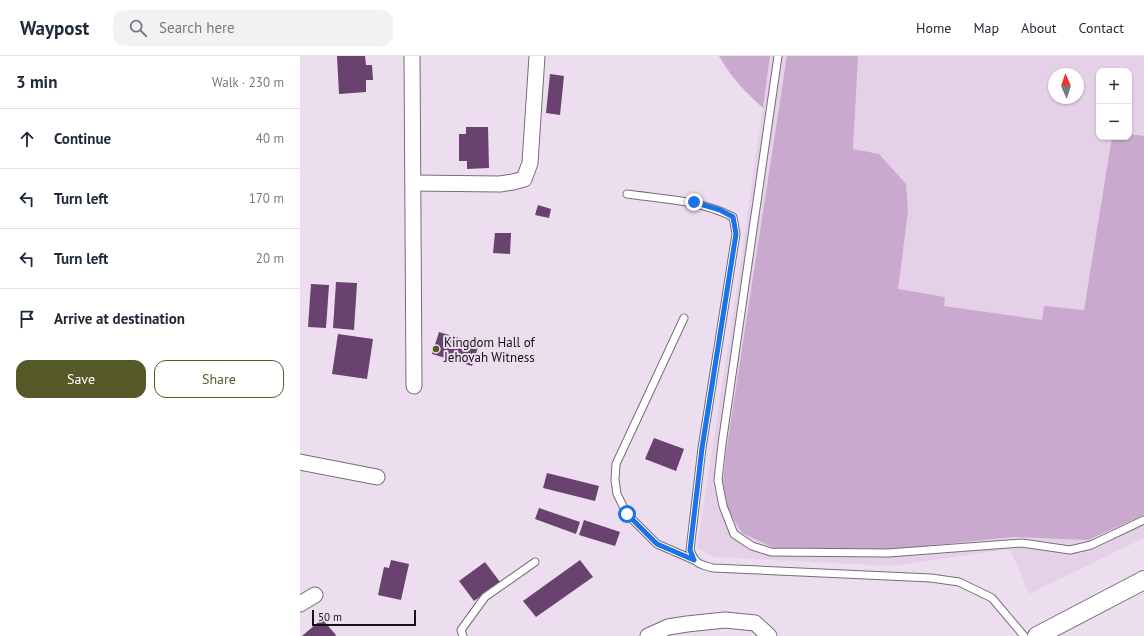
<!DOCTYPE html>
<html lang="en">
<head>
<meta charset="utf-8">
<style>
	body { margin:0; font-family:"PT Sans",sans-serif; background:#f2f2f3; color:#1f2937 }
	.controls { position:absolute; right:12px; top:12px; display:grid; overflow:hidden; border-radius:8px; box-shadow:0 1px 3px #0004 }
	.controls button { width:36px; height:36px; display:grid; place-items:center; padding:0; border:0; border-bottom:1px solid #e0e1e3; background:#fff; color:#1f2937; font:20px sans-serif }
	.compass { position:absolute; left:748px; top:12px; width:36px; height:36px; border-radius:50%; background:#fff; box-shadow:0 1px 3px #0004; rotate:357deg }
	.scale { position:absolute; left:12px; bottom:10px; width:104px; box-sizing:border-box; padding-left:4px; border:2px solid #161117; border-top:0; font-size:11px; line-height:14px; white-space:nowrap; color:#161117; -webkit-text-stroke:3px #ecdeee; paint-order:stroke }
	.stop { position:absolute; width:12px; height:12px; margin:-9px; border:3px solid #1a73e8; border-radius:50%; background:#fff }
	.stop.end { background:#1a73e8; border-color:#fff; box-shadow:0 1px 4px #0008 }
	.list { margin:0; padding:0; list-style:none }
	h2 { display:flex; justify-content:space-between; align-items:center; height:52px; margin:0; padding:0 16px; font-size:17px }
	h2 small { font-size:13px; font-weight:400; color:#747a83 }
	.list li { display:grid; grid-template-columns:26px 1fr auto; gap:12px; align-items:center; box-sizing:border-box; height:60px; padding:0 16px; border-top:1px solid #e0e1e3 }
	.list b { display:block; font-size:15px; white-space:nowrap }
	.list em { font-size:13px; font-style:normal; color:#747a83 }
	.actions { display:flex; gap:8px; padding:12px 16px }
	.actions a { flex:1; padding:9px 0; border:1px solid #565a28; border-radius:12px; text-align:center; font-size:14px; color:#565a28 }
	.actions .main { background:#565a28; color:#fff }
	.icon { flex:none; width:22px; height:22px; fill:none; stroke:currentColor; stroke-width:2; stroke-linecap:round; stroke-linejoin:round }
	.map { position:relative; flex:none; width:844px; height:580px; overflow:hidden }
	header { display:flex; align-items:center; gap:24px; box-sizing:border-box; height:56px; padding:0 20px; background:#fff; border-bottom:1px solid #e0e1e3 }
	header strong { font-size:19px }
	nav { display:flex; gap:22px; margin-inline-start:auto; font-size:14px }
	.search { width:280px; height:36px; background:#f2f2f3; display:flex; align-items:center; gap:10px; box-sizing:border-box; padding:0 14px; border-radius:12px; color:#747a83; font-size:15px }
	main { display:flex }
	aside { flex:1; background:#fff }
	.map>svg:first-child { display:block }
</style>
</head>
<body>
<header>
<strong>Waypost</strong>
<div class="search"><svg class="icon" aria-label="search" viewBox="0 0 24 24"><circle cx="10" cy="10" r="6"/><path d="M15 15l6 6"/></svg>Search here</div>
<nav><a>Home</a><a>Map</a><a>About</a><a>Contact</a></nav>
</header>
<main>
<aside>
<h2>3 min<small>Walk · 230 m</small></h2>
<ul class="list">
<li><svg class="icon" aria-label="ahead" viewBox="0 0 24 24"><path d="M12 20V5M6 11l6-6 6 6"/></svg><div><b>Continue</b></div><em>40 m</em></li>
<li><svg class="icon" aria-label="left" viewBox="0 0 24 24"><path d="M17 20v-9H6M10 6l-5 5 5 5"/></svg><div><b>Turn left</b></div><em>170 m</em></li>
<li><svg class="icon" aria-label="left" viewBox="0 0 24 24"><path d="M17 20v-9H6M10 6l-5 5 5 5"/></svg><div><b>Turn left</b></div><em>20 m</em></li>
<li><svg class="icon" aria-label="arrive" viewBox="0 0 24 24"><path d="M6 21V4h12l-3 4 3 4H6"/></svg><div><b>Arrive at destination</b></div></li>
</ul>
<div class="actions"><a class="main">Save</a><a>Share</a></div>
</aside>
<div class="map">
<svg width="844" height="580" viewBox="0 0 844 580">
	<rect width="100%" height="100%" fill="#ecdeee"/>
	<path fill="#e5d1e7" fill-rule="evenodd" d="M470,0H844V482L729,538L710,493L591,510L414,501L397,492L438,226ZM799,15H829V81H799ZM754,18H778V42H754Z"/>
	<g fill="#c9a9cd">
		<path d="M419,0H470L463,52C446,37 430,20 419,0Z"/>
		<polygon points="487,0 558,0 553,93 579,98 606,128 608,155 598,233 645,241 644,250 742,264 744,250 784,254 812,81 829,81 829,78 844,80 844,459 788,484 713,481 576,495 476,493 442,477 428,454 423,427 426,397"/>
	</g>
	<g fill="#6a426f">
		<polygon points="37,0 65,0 66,9 72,9 73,24 66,24 66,36 39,38"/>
		<polygon points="250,18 264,20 260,59 246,57"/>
		<polygon points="166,71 188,71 189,112 167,113 167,105 159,105 159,78 166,78"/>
		<polygon points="238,149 251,153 249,162 235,159"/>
		<polygon points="195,177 211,177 210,198 193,197"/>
		<polygon points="36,226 57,227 54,274 33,272"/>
		<polygon points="11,228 29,229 26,272 8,271"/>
		<polygon points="139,276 179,288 172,310 132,298"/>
		<polygon points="38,278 73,283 67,323 32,318"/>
		<polygon points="354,382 384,393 376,415 345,403"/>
		<polygon points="247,417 299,430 295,445 243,432"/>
		<polygon points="239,452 280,466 276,478 235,463"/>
		<polygon points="284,464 320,476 315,490 279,479"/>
		<polygon points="91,504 109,508 101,544 78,539 84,511 89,512"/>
		<polygon points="280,504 293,521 236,561 223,545"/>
		<polygon points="185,506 200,526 174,545 159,525"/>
		<polygon points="22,563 36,579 35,580 2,580"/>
	</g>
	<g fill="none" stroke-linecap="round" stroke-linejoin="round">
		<g stroke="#786c7a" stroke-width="9">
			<g id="service">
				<polyline points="478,0 422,388 418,424 423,450 434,478 452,490 471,496 588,497 722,487 770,494 791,489 844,464"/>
				<path d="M327,138C363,143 400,144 433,161L436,178L402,392L390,494C396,509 399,508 413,512L631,522L659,526L692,542L724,580"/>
				<polyline points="384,262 316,408 315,424 317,438 327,458 357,488 394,504"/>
				<polyline points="163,580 161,574 185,541 235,506"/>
			</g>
		</g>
		<g stroke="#786c7a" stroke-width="17">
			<g id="minor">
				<polyline points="112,0 114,330"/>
				<polyline points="113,127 200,128 213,126 224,123 230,107 237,0"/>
				<polyline points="0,406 77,421"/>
				<polyline points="0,548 15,539"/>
				<polyline points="348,580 368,571 387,568 425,564 455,567 469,580"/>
			</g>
		</g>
		<g stroke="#786c7a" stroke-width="20">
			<polyline id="tertiary" points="737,580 844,524"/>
		</g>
		<use href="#service" stroke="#fff" stroke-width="7"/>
		<use href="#minor" stroke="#fff" stroke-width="15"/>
		<use href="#tertiary" stroke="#fff" stroke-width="18"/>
	</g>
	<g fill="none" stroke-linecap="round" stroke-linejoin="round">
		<polyline stroke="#1a73e8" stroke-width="5" points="327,458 357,488 394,504 390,494 402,392 436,178 433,161 420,154 394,146"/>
	</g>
	<circle fill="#565a28" stroke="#ecdeee" stroke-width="1.5" cx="136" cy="293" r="4"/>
	<g text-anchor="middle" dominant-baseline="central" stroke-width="4" stroke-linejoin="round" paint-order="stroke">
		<g font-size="13" fill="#161117" stroke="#ecdeee" text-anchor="start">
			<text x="144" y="286">Kingdom Hall of<tspan x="144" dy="15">Jehovah Witness</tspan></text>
		</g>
	</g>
</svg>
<div class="controls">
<button>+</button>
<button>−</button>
</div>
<svg class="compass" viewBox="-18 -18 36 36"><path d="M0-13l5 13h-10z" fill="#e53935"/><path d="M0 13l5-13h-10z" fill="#747a83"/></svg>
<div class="scale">50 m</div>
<div class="stop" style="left:327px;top:458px"></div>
<div class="stop end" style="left:394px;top:146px"></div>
</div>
</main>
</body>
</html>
